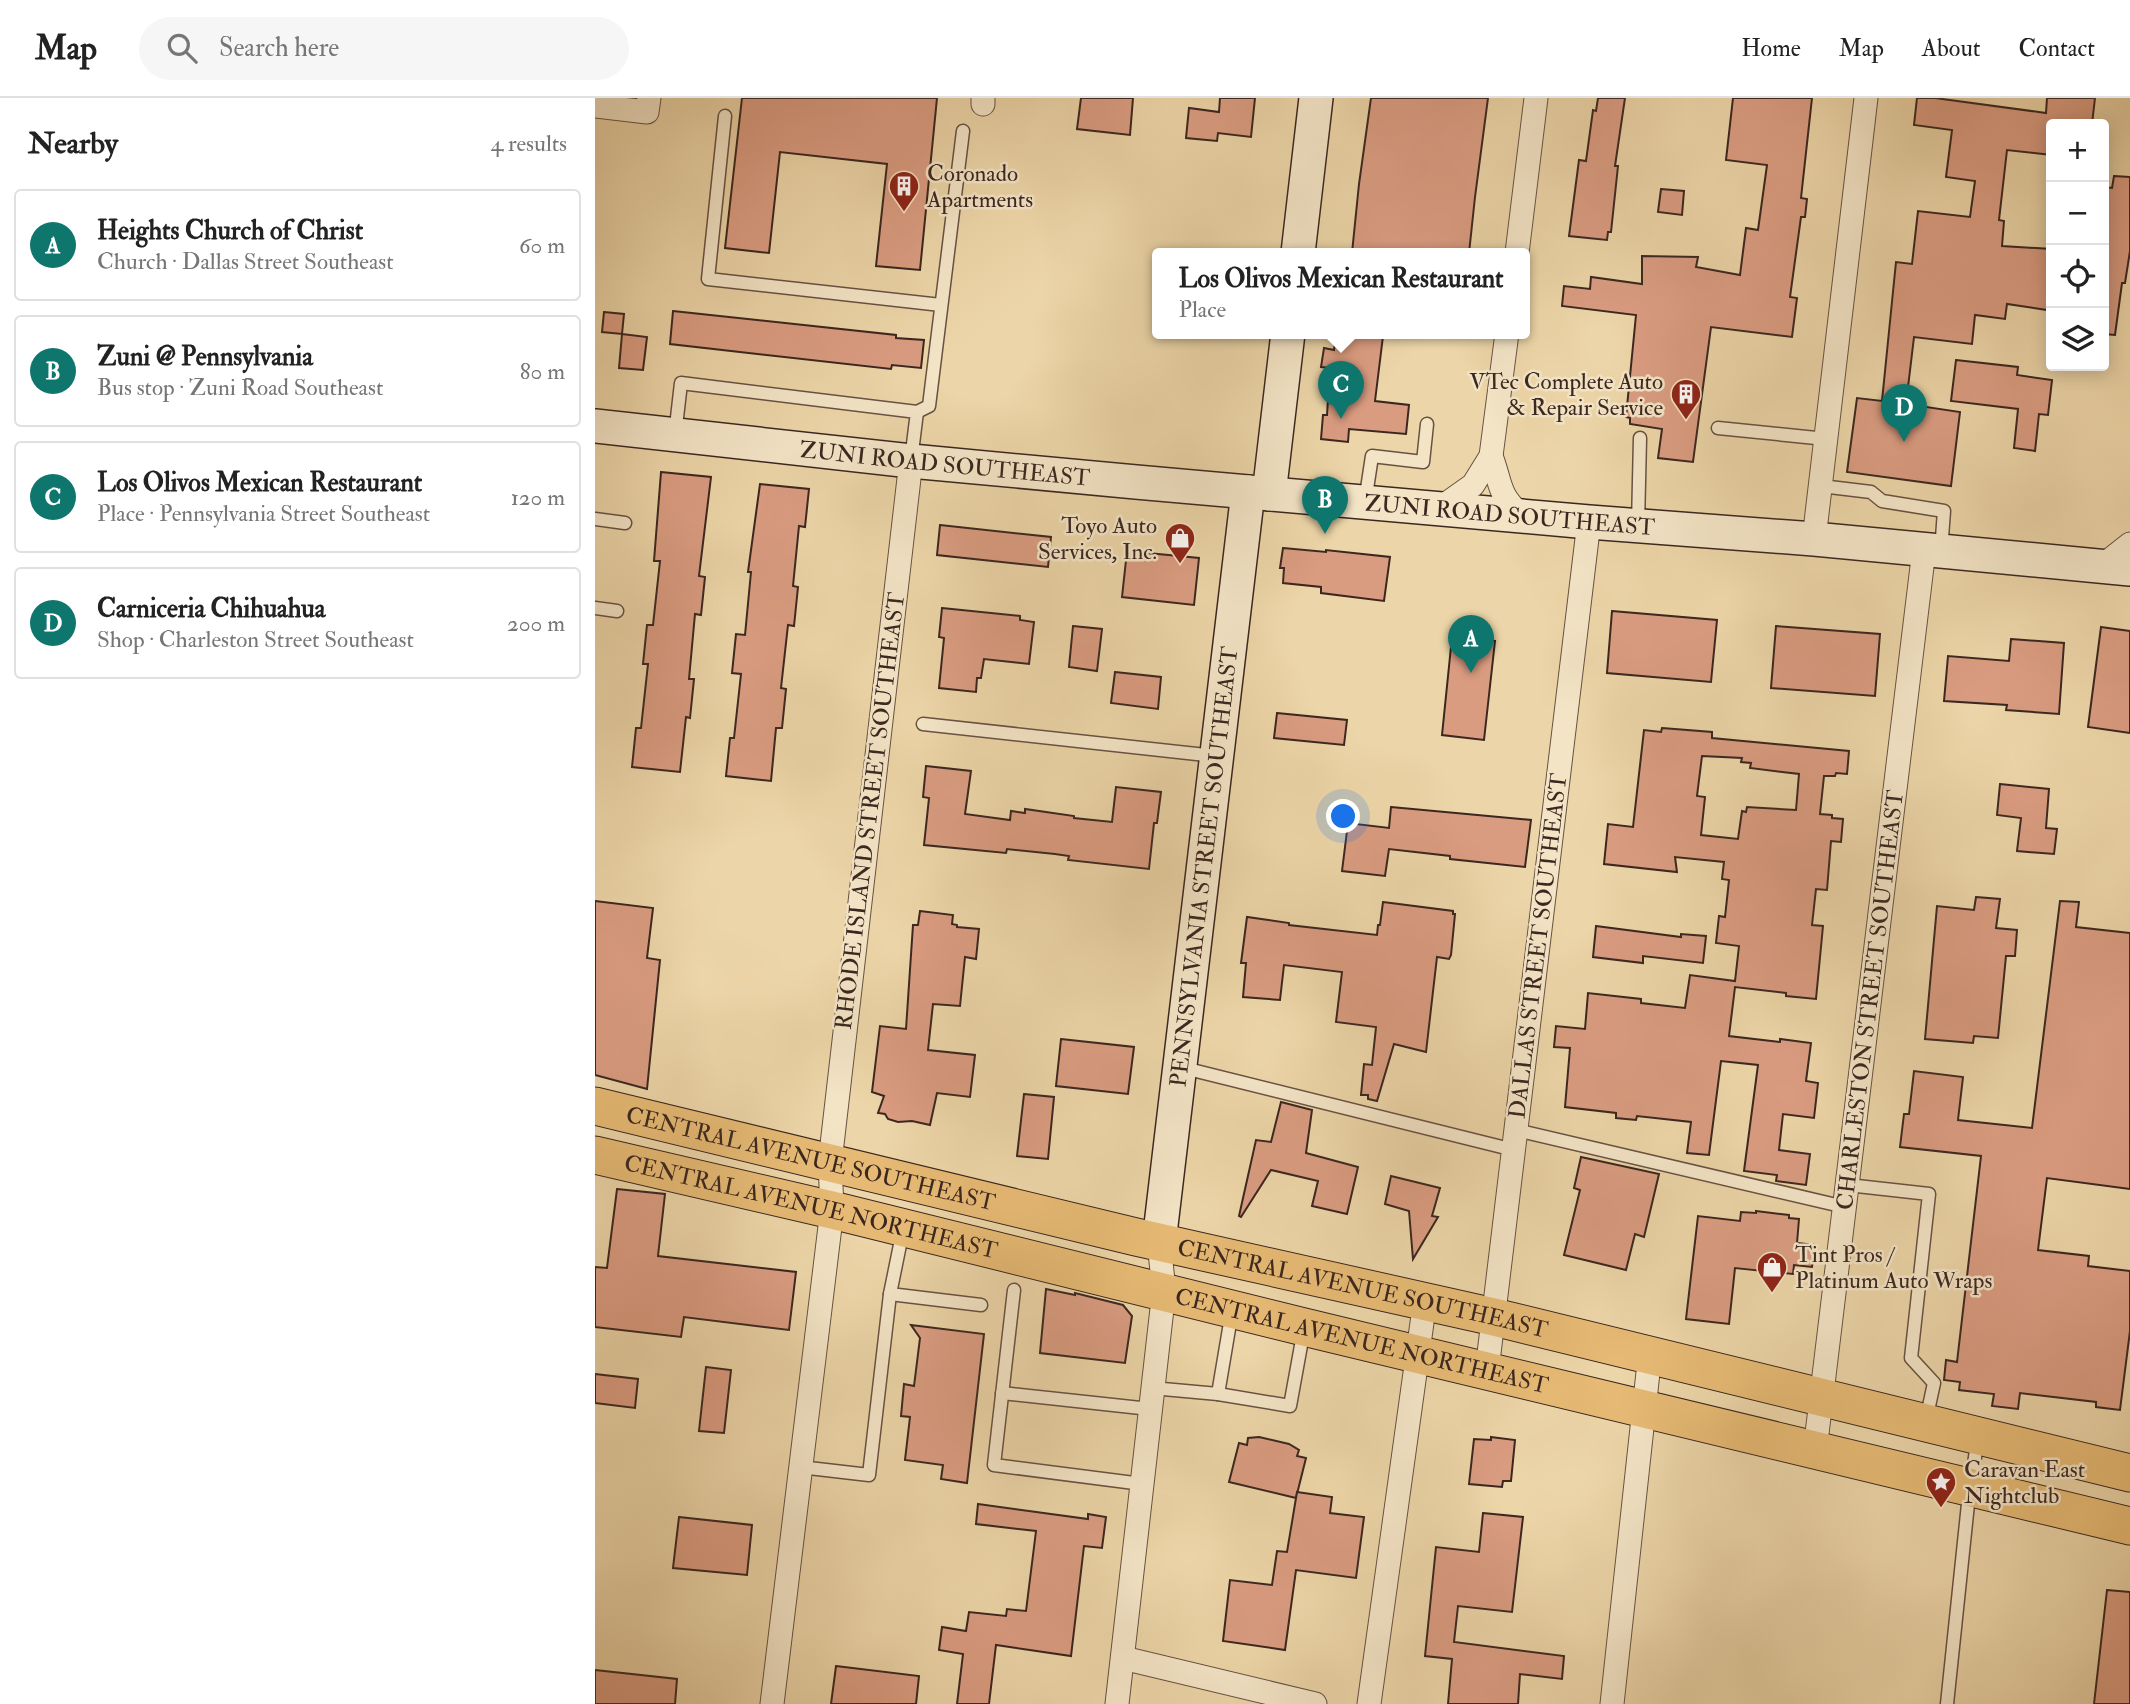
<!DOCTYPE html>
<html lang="en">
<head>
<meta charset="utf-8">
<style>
	body { margin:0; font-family:"IM FELL Double Pica",serif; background:#f6f6f6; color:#222 }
	.controls { position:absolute; right:21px; top:21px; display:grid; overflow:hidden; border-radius:7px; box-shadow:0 4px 18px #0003 }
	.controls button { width:63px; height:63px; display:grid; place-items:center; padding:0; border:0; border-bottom:2px solid #e0e0e0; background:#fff; color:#222; font:35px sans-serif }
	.you { position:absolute; left:749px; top:719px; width:24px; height:24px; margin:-18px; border:5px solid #fff; border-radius:50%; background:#1a73e8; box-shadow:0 0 0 10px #1a73e833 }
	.badge { display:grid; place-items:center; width:46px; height:46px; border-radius:50%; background:#0f766e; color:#fff; font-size:23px; font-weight:700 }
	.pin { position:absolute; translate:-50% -58px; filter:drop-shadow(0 2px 4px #0008) }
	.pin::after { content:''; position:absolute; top:37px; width:24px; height:21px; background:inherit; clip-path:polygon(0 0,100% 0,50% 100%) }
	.popup { position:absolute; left:557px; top:150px; width:378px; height:91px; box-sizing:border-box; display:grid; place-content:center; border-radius:7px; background:#fff; filter:drop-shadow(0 2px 5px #0005); font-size:23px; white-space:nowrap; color:#767676 }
	.popup b { font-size:26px; color:#222 }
	.popup::after { content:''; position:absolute; left:50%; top:100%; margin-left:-14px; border:14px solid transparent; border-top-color:#fff }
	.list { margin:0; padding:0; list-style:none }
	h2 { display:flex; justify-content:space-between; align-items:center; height:91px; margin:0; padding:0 28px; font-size:30px }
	h2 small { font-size:23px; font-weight:400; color:#767676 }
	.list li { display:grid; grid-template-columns:46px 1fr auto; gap:21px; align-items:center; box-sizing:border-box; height:112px; margin:0 14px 14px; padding:0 14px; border:2px solid #e0e0e0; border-radius:7px }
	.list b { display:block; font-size:26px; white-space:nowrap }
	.list p { margin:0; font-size:23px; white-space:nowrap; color:#767676 }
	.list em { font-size:23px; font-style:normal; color:#767676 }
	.icon { flex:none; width:38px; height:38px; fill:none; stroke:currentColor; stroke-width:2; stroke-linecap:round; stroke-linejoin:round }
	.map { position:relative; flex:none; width:1535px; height:1606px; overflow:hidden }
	header { display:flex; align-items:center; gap:42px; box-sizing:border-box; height:98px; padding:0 35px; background:#fff; border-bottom:2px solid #e0e0e0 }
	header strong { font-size:33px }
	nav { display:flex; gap:38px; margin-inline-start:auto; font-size:24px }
	.search { width:490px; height:63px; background:#f6f6f6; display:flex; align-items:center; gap:18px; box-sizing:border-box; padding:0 24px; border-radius:38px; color:#767676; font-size:26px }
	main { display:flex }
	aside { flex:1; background:#fff }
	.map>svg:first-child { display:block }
</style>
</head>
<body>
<header>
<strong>Map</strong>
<div class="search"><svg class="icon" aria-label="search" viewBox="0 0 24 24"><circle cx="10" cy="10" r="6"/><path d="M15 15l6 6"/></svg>Search here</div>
<nav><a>Home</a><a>Map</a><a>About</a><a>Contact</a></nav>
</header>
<main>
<aside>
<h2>Nearby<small>4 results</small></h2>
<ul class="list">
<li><span class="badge">A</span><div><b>Heights Church of Christ</b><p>Church · Dallas Street Southeast</p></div><em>60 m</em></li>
<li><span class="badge">B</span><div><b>Zuni @ Pennsylvania</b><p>Bus stop · Zuni Road Southeast</p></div><em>80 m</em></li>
<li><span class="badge">C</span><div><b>Los Olivos Mexican Restaurant</b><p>Place · Pennsylvania Street Southeast</p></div><em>120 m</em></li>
<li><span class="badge">D</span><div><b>Carniceria Chihuahua</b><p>Shop · Charleston Street Southeast</p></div><em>200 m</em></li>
</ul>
</aside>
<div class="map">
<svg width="1535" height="1606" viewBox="0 0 1535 1606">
	<rect width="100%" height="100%" fill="#ecd5a8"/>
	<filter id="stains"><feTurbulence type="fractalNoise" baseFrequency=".00286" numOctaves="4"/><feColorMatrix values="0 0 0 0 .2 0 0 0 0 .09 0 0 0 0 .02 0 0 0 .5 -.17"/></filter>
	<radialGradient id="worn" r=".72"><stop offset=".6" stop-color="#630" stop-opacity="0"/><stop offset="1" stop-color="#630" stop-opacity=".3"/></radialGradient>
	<g fill="#da9c81" stroke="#3b2720" stroke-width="2" fill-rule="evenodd">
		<polygon points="147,0 342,0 325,172 281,168 292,66 185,54 174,155 130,150"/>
		<polygon points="486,0 538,0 535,37 482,31"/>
		<polygon points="625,0 660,0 656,39 623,35 622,43 591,40 594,10 624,14"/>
		<polygon points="776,0 893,0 880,99 874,155 757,155 764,86"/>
		<polygon points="1003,0 1030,0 1020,68 1023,68 1016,134 1013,134 1012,142 974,138 984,62 991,63 998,12 1001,13"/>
		<polygon points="1138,0 1217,0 1206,100 1212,101 1210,119 1206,119 1195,199 1202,200 1197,239 1116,229 1098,364 1063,360 1067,331 1035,326 1035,320 1031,319 1041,217 967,208 969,188 995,191 996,179 1047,186 1047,158 1103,159 1101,169 1145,177 1151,130 1163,132 1172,67 1131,62"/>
		<polygon points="1322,0 1340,0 1451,15 1452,0 1500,0 1497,26 1456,26 1456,57 1412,52 1404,122 1409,123 1407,148 1456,151 1456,196 1454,196 1452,212 1412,206 1410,221 1380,217 1377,246 1319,239 1311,306 1365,314 1356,388 1252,374 1262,300 1287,303 1301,164 1317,166 1323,113 1375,119 1380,83 1351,79 1357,32 1319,27"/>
		<polygon points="1519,78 1535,79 1535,153 1530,185 1527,185 1520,237 1509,236 1509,89 1517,90"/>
		<polygon points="1066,91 1089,93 1087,117 1063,114"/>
		<polygon points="78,213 301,237 301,240 329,242 326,270 297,267 296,271 75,246"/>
		<polygon points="9,214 29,216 27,236 7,234"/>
		<polygon points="741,235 788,238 780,303 814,307 811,336 754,331 753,344 726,341 728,317 732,317 735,270 726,269 729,250 739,252"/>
		<polygon points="27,236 52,239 48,272 24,270"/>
		<polygon points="1361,262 1423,269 1422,277 1457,282 1453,317 1444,316 1440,353 1419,350 1423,311 1356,303"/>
		<polygon points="66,374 116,379 104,478 110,479 106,517 100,516 94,581 99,581 95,620 91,619 85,674 37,669 41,630 46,630 53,566 48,566 52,527 58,527 65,463 59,463"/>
		<polygon points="165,386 214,391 210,429 204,428 198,488 203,489 199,528 193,527 186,590 191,591 187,630 181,630 176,683 131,678 135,640 139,640 146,576 137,575 141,536 150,537 156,474 153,474"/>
		<polygon points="345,427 456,439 453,469 342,457"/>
		<polygon points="688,450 731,454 731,452 795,459 789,503 726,495 726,489 688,485 689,470 685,470"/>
		<polygon points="532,453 604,460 599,507 527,499"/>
		<polygon points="347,510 425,518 425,522 439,524 434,566 389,561 386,580 382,580 381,594 344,590 349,540 344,539"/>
		<polygon points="1017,513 1122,522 1116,584 1012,575"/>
		<polygon points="478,528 507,531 502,573 474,569"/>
		<polygon points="1181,528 1285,536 1280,598 1176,590"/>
		<polygon points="1506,529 1535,533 1535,635 1493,629"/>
		<polygon points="857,539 900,543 889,642 847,637"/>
		<polygon points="1416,541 1469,545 1464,616 1411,612 1412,607 1349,603 1353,558 1414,563"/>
		<polygon points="520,574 566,579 563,611 516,605"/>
		<polygon points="682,615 752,622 749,647 679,640"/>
		<path d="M1067,630L1117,634V640L1254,653L1252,676L1241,675L1240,678H1229L1225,716L1237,717V720L1248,721L1246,744L1236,743L1232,792L1221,791L1217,827L1228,828L1221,901L1191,898V895L1140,889L1134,938L1185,944V941L1216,945L1211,983L1223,985L1219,1020L1188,1016L1184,1052L1215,1056L1211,1087L1181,1083L1182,1077L1149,1073L1163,967L1126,963L1114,1057L1092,1055L1096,1024L1042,1018L1041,1022L1021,1020V1015L970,1009L975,950L959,949L961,928L990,931L993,895L1046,901V905L1090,910L1095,877L1140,883L1144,848L1121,845L1124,818L1130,819L1134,782L1127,781L1129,764L1080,759L1082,774L1009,766L1013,726L1038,729L1049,632L1066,634ZM1107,658L1147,660L1146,664L1156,665L1155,670L1204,676L1201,712L1152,709L1151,714L1147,713L1143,741L1106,737L1110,699L1102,698Z"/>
		<polygon points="331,668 376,673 370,716 415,722 416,713 430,715 430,711 479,718 479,720 517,724 521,689 566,694 562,725 559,725 554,771 473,762 474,758 460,756 412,751 411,755 329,747 334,700 328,699"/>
		<polygon points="1405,686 1454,691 1451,730 1462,731 1459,756 1422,753 1426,720 1402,717"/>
		<polygon points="796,709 936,722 930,769 855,761 855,758 794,751 790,778 747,773 753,725 794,730"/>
		<polygon points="1381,799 1405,801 1401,830 1422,832 1420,858 1411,858 1403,940 1379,938 1378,945 1330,941 1342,808 1379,812"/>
		<polygon points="0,803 58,810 52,860 65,862 52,991 0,977"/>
		<polygon points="1465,803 1484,804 1481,829 1535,835 1535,1091 1452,1080 1443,1152 1494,1158 1493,1168 1535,1173 1535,1233 1525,1312 1501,1309 1501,1304 1425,1295 1423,1311 1397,1308 1399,1296 1364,1292 1365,1284 1349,1282 1351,1262 1362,1264 1386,1058 1305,1049 1309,1016 1314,1016 1319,973 1368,979 1363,1022 1437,1030"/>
		<polygon points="788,804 858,813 858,816 860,816 856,857 854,861 842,859 831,954 799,946 782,1003 773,1001 773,997 766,997 769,966 777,967 781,929 741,924 747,874 689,867 685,902 648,899 651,865 646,865 652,819 694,825 694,827 782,837 783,827 785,827"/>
		<polygon points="325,813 358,817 357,826 362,827 362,829 384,831 381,861 370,859 365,908 338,906 333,952 380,957 375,999 342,995 335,1027 317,1023 303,1024 293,1021 290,1016 283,1015 289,998 277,994 285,928 311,931 318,827 323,827"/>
		<polygon points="1001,828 1086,839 1086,836 1111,838 1108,865 1048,858 1048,865 998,859"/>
		<polygon points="466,941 539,949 533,996 461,988"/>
		<polygon points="429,996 459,999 453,1061 422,1058"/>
		<polygon points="686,1004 717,1012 711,1055 763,1069 752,1116 717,1108 723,1083 676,1072 646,1119 644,1118 661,1042 676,1044"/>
		<polygon points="986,1059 1064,1076 1049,1139 1040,1136 1031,1172 969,1157 985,1092 979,1090"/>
		<polygon points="796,1078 845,1090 837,1118 843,1119 818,1161 814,1113 790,1106"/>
		<polygon points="22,1091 70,1096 63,1158 201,1174 194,1232 89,1219 86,1239 0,1229 0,1169 12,1170"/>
		<polygon points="1161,1113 1194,1117 1194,1120 1204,1121 1202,1145 1220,1147 1217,1169 1199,1167 1198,1176 1140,1170 1134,1226 1091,1221 1103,1118 1145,1123 1146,1114 1161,1115"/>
		<polygon points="451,1191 480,1197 480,1195 528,1207 537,1218 530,1265 445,1255"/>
		<polygon points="316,1227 389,1236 372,1385 346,1381 348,1367 310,1362 315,1319 306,1318 309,1286 319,1288 325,1240"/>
		<polygon points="111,1269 136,1272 129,1335 104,1333"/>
		<polygon points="0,1276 43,1281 40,1310 0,1305"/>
		<polygon points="664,1339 694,1346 704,1352 702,1358 711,1360 701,1400 634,1384 644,1345 652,1347 653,1340"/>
		<polygon points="896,1339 920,1342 916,1383 908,1383 907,1389 874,1386 879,1341 896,1342"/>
		<polygon points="702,1394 737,1399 735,1415 769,1419 761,1480 701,1472 690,1552 628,1543 635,1482 677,1487 682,1453 692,1454"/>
		<polygon points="383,1406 493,1421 493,1416 511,1419 507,1450 489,1448 476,1558 401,1547 394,1606 362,1606 368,1556 344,1552 347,1529 371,1533 374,1514 411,1518 412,1511 431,1513 441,1433 381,1426"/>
		<polygon points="888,1415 928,1419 917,1514 863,1508 859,1544 969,1558 967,1581 925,1576 923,1606 853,1606 857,1561 830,1558 841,1449 884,1454"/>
		<polygon points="84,1419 157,1427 152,1477 78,1470"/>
		<polygon points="1512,1492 1535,1494 1535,1606 1499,1606"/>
		<polygon points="241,1568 324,1578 321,1606 236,1606"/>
		<polygon points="0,1572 82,1581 80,1606 0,1606"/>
	</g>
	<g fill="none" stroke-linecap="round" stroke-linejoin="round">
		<g stroke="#675242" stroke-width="15">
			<g id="lane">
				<polyline points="130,18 113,181 346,207"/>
				<polyline points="322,314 334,308 368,33"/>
				<polyline points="1123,330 1231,341"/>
				<polyline points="80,337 86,285 322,314 316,362"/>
				<polyline points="1226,388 1276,394 1287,403 1349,413 1346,453"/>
				<polyline points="770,404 777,358 828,364 832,326"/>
				<polyline points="0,421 30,425"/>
				<polyline points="1043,427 1045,340"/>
				<polyline points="0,510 22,513"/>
				<polyline points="328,626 620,658"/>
				<polyline points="585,969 919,1052"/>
				<polyline points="921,1032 1250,1109"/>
				<polyline points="1253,1087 1334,1096 1316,1260 1339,1285 1331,1322"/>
				<polyline points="308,1132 295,1196 386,1207"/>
				<polyline points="419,1192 399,1367 547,1386"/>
				<polyline points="557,1290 623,1296 695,1308 709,1231"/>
				<polyline points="407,1295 555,1311"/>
				<polyline points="623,1296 637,1213"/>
				<polyline points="205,1369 274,1377 295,1196"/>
				<polyline points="1352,1606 1373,1406 1383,1339"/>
			</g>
		</g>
		<g stroke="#675242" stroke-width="25">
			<g id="street">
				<polyline points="388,6 388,0"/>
				<polyline points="0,8 52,14 54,0"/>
				<polyline points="922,155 941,0"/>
				<path d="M896,358C907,387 902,396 927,418"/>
				<polyline points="844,411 878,387 896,358 912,235"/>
				<polyline points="1219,441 1271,0"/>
				<polyline points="1507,468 1535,446"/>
				<polyline points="892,1272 994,424"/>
				<polyline points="1220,1352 1329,452"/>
				<polyline points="528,1560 720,1606"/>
				<polyline points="177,1606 237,1112 235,1064 238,1038 316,363"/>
				<polyline points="522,1606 569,1193 564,1144"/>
				<polyline points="774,1606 830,1203"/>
				<polyline points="1017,1606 1055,1256"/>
			</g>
		</g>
		<g stroke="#3b2720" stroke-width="36">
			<g id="secondary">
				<polyline points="703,155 721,0"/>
				<path id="s1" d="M0,328L316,363L541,384L994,424L1219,441L1535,471"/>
				<polyline points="674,396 693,235"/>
				<path id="s2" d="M564,1144L653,394"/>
			</g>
		</g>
		<g stroke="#3b2720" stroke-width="39">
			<g id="primary">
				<path id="s3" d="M0,1008L541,1139L899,1219L1535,1375"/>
				<path id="s4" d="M0,1057L237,1112L709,1229L1535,1428"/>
			</g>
		</g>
		<use href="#lane" stroke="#f3e4c6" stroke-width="12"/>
		<use href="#street" stroke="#f3e4c6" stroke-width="23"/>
		<use href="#secondary" stroke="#f3e4c6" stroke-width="33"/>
		<use href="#primary" stroke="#e6ba74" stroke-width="37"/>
	</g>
	<defs>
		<g id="building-pin" transform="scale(1.575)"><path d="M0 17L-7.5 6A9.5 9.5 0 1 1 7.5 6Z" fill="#8f2418" stroke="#f3e4c6"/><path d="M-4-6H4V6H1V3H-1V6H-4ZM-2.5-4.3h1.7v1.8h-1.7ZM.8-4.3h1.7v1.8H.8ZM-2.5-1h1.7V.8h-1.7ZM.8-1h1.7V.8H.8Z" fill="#fff"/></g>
		<g id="shop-pin" transform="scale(1.575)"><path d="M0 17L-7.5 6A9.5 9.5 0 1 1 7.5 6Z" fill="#8f2418" stroke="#f3e4c6"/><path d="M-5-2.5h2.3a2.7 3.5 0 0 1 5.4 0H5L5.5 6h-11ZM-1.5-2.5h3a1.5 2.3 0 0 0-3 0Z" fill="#fff"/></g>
		<g id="sight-pin" transform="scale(1.575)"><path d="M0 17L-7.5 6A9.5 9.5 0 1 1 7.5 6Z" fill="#8f2418" stroke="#f3e4c6"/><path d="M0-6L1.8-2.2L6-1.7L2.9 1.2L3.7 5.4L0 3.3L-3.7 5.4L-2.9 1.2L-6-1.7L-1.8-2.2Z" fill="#fff"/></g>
	</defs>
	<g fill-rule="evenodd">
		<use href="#building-pin" x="309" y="88"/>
		<use href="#building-pin" x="1091" y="296"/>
		<use href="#shop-pin" x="585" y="440"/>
		<use href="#shop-pin" x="1177" y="1169"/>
		<use href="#sight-pin" x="1346" y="1384"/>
	</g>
	<g text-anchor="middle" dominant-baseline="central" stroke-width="5" stroke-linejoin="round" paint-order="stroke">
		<g font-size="23" fill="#3b2720" stroke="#f3e4c6" text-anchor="start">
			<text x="332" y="75">Coronado<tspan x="332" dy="26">Apartments</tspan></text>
			<text x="1068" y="283" text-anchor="end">VTec Complete Auto<tspan x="1068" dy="26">&amp; Repair Service</tspan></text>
			<text x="562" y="427" text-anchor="end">Toyo Auto<tspan x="562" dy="26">Services, Inc.</tspan></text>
			<text x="1200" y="1156">Tint Pros /<tspan x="1200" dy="26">Platinum Auto Wraps</tspan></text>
			<text x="1369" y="1371">Caravan East<tspan x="1369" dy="26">Nightclub</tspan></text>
		</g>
		<g font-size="23" fill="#3b2720" stroke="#f3e4c6">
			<text stroke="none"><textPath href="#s1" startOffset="352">ZUNI ROAD SOUTHEAST</textPath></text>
			<text stroke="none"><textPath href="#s1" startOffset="919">ZUNI ROAD SOUTHEAST</textPath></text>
			<text transform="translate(275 713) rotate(-83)">RHODE ISLAND STREET SOUTHEAST</text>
			<text stroke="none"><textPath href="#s2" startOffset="378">PENNSYLVANIA STREET SOUTHEAST</textPath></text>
			<text transform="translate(943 848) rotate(-83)">DALLAS STREET SOUTHEAST</text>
			<text transform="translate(1275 902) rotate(-83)">CHARLESTON STREET SOUTHEAST</text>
			<text stroke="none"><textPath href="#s3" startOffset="222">CENTRAL AVENUE SOUTHEAST</textPath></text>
			<text stroke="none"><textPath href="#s4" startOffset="222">CENTRAL AVENUE NORTHEAST</textPath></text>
			<text stroke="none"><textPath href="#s3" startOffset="789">CENTRAL AVENUE SOUTHEAST</textPath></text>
			<text stroke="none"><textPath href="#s4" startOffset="789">CENTRAL AVENUE NORTHEAST</textPath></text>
		</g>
	</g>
	<rect width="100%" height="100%" filter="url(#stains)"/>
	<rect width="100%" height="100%" fill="url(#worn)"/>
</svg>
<div class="controls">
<button>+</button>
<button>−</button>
<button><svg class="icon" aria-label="locate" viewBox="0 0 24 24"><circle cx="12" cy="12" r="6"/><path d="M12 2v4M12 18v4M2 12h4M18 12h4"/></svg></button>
<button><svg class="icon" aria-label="layers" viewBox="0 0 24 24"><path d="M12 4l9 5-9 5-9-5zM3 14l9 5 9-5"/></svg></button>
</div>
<div class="you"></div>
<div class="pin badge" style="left:876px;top:575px">A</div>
<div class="pin badge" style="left:730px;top:436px">B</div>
<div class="pin badge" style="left:746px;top:321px">C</div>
<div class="popup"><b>Los Olivos Mexican Restaurant</b>Place</div>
<div class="pin badge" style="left:1309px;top:344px">D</div>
</div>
</main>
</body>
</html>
